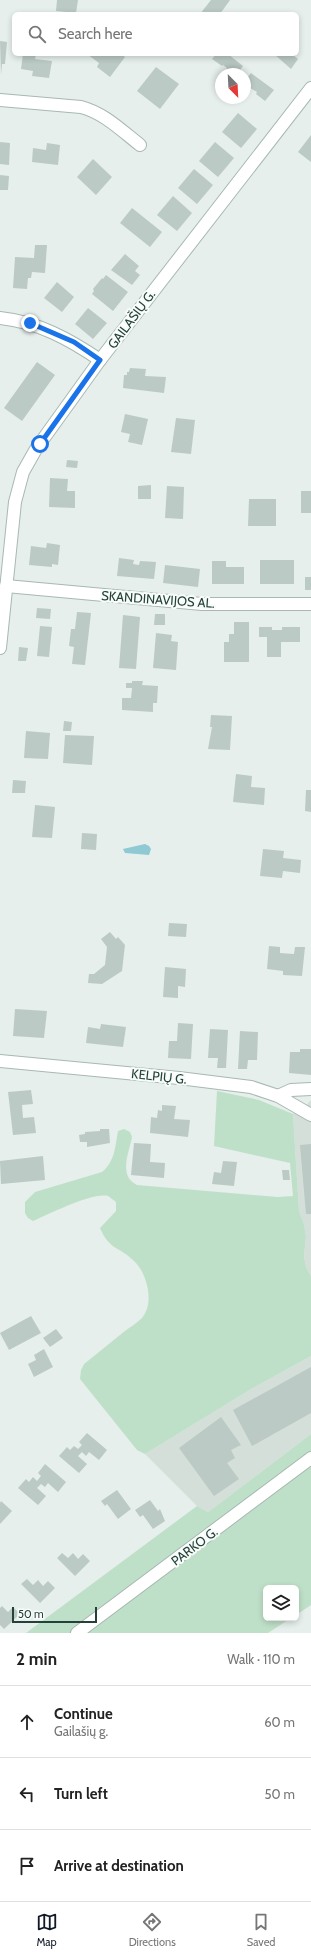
<!DOCTYPE html>
<html lang="en">
<head>
<meta charset="utf-8">
<style>
	body { margin:0; font-family:Cabin,sans-serif; background:#f6f6f6; color:#222 }
	.controls { position:absolute; right:12px; bottom:12px; display:grid; overflow:hidden; border-radius:6px; box-shadow:0 2px 6px #0003 }
	.controls button { width:36px; height:36px; display:grid; place-items:center; padding:0; border:0; border-bottom:1px solid #e0e0e0; background:#fff; color:#222; font:20px sans-serif }
	.compass { position:absolute; left:215px; top:68px; width:36px; height:36px; border-radius:50%; background:#fff; box-shadow:0 2px 6px #0003; rotate:156deg }
	.scale { position:absolute; left:12px; bottom:10px; width:85px; box-sizing:border-box; padding-left:4px; border:2px solid #24423a; border-top:0; font-size:11px; line-height:14px; white-space:nowrap; color:#24423a; -webkit-text-stroke:3px #f7fbf9; paint-order:stroke }
	.stop { position:absolute; width:12px; height:12px; margin:-9px; border:3px solid #1a73e8; border-radius:50%; background:#fff }
	.stop.end { background:#1a73e8; border-color:#fff; box-shadow:0 1px 4px #0008 }
	.list { margin:0; padding:0; list-style:none }
	h2 { display:flex; justify-content:space-between; align-items:center; height:52px; margin:0; padding:0 16px; font-size:17px }
	h2 small { font-size:13px; font-weight:400; color:#767676 }
	.list li { display:grid; grid-template-columns:26px 1fr auto; gap:12px; align-items:center; box-sizing:border-box; height:72px; padding:0 16px; border-top:1px solid #e0e0e0 }
	.list b { display:block; font-size:15px; white-space:nowrap }
	.list p { margin:0; font-size:13px; white-space:nowrap; color:#767676 }
	.list em { font-size:13px; font-style:normal; color:#767676 }
	.icon { flex:none; width:22px; height:22px; fill:none; stroke:currentColor; stroke-width:2; stroke-linecap:round; stroke-linejoin:round }
	.map { position:relative; flex:none; width:311px; height:1633px; overflow:hidden }
	.search { position:absolute; background:#fff; box-shadow:0 2px 6px #0003; left:12px; right:12px; top:12px; height:44px; display:flex; align-items:center; gap:10px; box-sizing:border-box; padding:0 14px; border-radius:6px; color:#767676; font-size:15px }
	.sheet { height:268px; background:#fff }
	nav { display:flex; justify-content:space-around; align-items:center; box-sizing:border-box; height:56px; border-top:1px solid #e0e0e0; background:#fff; font-size:11px; color:#767676 }
	nav a { display:grid; justify-items:center; gap:2px }
	nav .on { color:#111827 }
	.map>svg:first-child { display:block }
</style>
</head>
<body>
<div class="map">
<svg width="311" height="1633" viewBox="0 0 311 1633">
	<rect width="100%" height="100%" fill="#e6efeb"/>
	<g fill="#d4dfda">
		<polygon points="311,1100 311,1276 306,1267 304,1256 306,1236 304,1224 299,1211 293,1114 305,1107"/>
		<polygon points="311,1356 311,1434 208,1512 197,1506 145,1454 253,1388"/>
	</g>
	<g fill="#bfe0c8">
		<path d="M217,1091L259,1100L293,1114L299,1211L304,1224L306,1236L304,1256L306,1267L311,1276V1356L253,1388L145,1454L137,1450L80,1379L81,1370L84,1364C98,1353 111,1342 125,1331C130,1327 137,1323 142,1318C155,1303 147,1273 134,1261C119,1246 110,1251 100,1228L116,1211V1202C113,1200 110,1197 108,1196C93,1192 49,1214 33,1221L28,1218L25,1213V1202L35,1192L102,1172C115,1161 115,1147 118,1131L124,1129L130,1132L132,1137C129,1153 118,1176 137,1185L278,1197L293,1196L290,1163L214,1146Z"/>
		<polygon points="311,1434 311,1605 296,1615 296,1588 266,1588 266,1618 291,1618 268,1633 26,1633 197,1506 208,1512"/>
	</g>
	<polygon fill="#8ec9d4" points="145,844 149,846 151,849 149,855 125,853 123,849"/>
	<g fill="#bbcac4">
		<polygon points="57,0 78,0 76,13 56,11"/>
		<polygon points="211,0 230,0 220,14 200,14"/>
		<polygon points="0,41 7,42 5,64 2,64 1,75"/>
		<polygon points="23,54 36,54 35,59 52,61 49,78 32,76 33,71 21,69"/>
		<polygon points="87,54 121,54 125,57 110,77 97,67 99,63"/>
		<polygon points="216,54 228,54 243,66 237,74 231,74 226,70 227,68 223,65 222,66 212,59"/>
		<polygon points="274,54 292,54 298,59 291,69"/>
		<polygon points="156,67 179,84 160,109 137,91"/>
		<polygon points="251,73 274,90 265,101 256,94 257,92 245,85 245,80"/>
		<polygon points="238,113 257,129 241,148 222,132"/>
		<polygon points="311,135 311,162 298,152"/>
		<polygon points="0,142 10,143 9,165 0,164"/>
		<polygon points="215,142 234,158 218,177 199,161"/>
		<polygon points="47,143 60,145 58,165 32,162 33,148 46,150"/>
		<polygon points="93,159 112,177 96,195 77,177"/>
		<polygon points="194,169 213,185 197,204 178,188"/>
		<polygon points="0,175 9,176 8,190 0,190"/>
		<polygon points="173,196 192,213 177,231 157,215"/>
		<polygon points="132,208 162,232 150,247 120,223"/>
		<polygon points="35,245 47,245 45,273 32,272 31,278 28,278 27,289 13,288 15,257 34,258"/>
		<polygon points="125,254 139,266 135,271 140,275 132,285 111,270"/>
		<polygon points="106,275 128,292 113,311 92,294 94,291 93,289 102,278 103,279"/>
		<polygon points="57,282 74,297 62,312 44,298"/>
		<polygon points="88,308 107,323 93,339 75,324"/>
		<polygon points="37,362 55,375 22,421 4,408"/>
		<polygon points="130,368 146,369 145,376 166,377 164,393 123,388 124,375 127,375 127,372 129,372"/>
		<polygon points="125,414 148,419 142,445 128,442 130,434 121,432"/>
		<polygon points="176,418 195,420 191,454 171,452"/>
		<polygon points="67,460 78,461 77,468 66,467"/>
		<polygon points="50,478 68,479 67,491 75,491 75,508 49,507"/>
		<polygon points="151,485 151,499 138,499 138,486"/>
		<polygon points="167,486 184,487 183,519 165,518"/>
		<rect x="301" y="491" width="10" height="22"/>
		<polygon points="249,499 276,499 276,526 248,526"/>
		<polygon points="47,543 60,545 58,565 52,564 52,567 29,565 31,546 46,548"/>
		<polygon points="119,558 134,560 133,564 139,565 140,561 156,562 154,579 117,576"/>
		<rect x="260" y="560" width="34" height="24"/>
		<polygon points="212,561 226,561 226,567 244,567 244,584 212,584"/>
		<polygon points="165,565 200,569 198,587 163,583"/>
		<rect x="305" y="577" width="6" height="13"/>
		<polygon points="37,608 51,609 50,619 36,618"/>
		<polygon points="77,612 91,613 85,665 72,664 74,647 69,646 71,629 75,629"/>
		<polygon points="155,614 165,614 165,625 154,625"/>
		<polygon points="123,615 140,617 136,669 119,668"/>
		<polygon points="234,622 249,622 249,662 224,662 224,642 229,642 229,634 234,634"/>
		<polygon points="40,626 52,627 49,657 37,656"/>
		<polygon points="259,627 272,627 272,630 282,630 282,627 300,627 300,642 281,642 281,657 267,657 267,637 259,637"/>
		<polygon points="156,633 172,635 171,641 178,642 176,670 153,668"/>
		<polygon points="19,647 28,648 26,661 18,661"/>
		<polygon points="132,681 143,681 142,685 158,686 157,703 153,703 153,712 122,710 122,698 131,698 132,688 126,688 126,683 132,683"/>
		<polygon points="211,715 232,716 230,750 208,749 212,727 210,727"/>
		<polygon points="64,721 72,722 71,731 63,731"/>
		<polygon points="26,731 50,733 48,759 24,758"/>
		<polygon points="65,735 94,736 92,765 63,763"/>
		<polygon points="236,774 252,776 251,787 265,788 264,805 233,802"/>
		<polygon points="13,780 26,781 25,793 12,793"/>
		<polygon points="306,790 311,790 311,812 305,811"/>
		<polygon points="35,805 55,807 52,838 32,837"/>
		<polygon points="82,833 97,834 96,850 81,849"/>
		<polygon points="263,849 284,851 283,858 301,860 300,873 283,871 282,878 260,876"/>
		<polygon points="169,923 187,924 186,937 168,936"/>
		<polygon points="110,932 116,939 118,937 125,945 122,971 102,984 88,983 89,974 94,974 105,965 107,947 101,939"/>
		<polygon points="269,946 280,947 280,953 294,954 295,947 305,947 302,976 283,975 283,971 267,969"/>
		<polygon points="165,967 186,969 185,987 178,986 178,998 163,997"/>
		<polygon points="15,1009 47,1011 44,1038 13,1036"/>
		<polygon points="178,1023 193,1024 191,1059 168,1058 169,1041 177,1041"/>
		<polygon points="101,1024 126,1027 123,1047 86,1043 88,1027 100,1029"/>
		<polygon points="210,1029 228,1030 226,1068 217,1068 218,1058 208,1058"/>
		<polygon points="240,1031 258,1032 257,1060 248,1060 247,1069 238,1069"/>
		<polygon points="300,1049 311,1049 311,1075 289,1073 290,1052 300,1052"/>
		<polygon points="31,1090 33,1104 22,1105 23,1118 34,1117 36,1133 13,1135 8,1092"/>
		<polygon points="162,1105 176,1106 174,1119 190,1120 188,1137 150,1133 151,1117 157,1118 158,1110 162,1111"/>
		<polygon points="100,1129 109,1129 110,1143 87,1147 87,1142 80,1142 79,1135 85,1134 85,1132 100,1131"/>
		<polygon points="134,1143 151,1144 150,1162 165,1163 164,1178 131,1175"/>
		<polygon points="311,1144 311,1214 306,1214 300,1145"/>
		<polygon points="43,1156 45,1180 1,1184 0,1161"/>
		<polygon points="223,1161 237,1162 234,1186 212,1184 214,1172 221,1173"/>
		<polygon points="282,1170 289,1170 290,1180 283,1180"/>
		<polygon points="31,1316 41,1333 9,1350 0,1333"/>
		<polygon points="56,1329 63,1338 50,1347 43,1338"/>
		<polygon points="44,1349 53,1367 34,1377 28,1364 36,1360 34,1355"/>
		<polygon points="311,1367 311,1413 252,1446 233,1410"/>
		<polygon points="221,1417 241,1445 231,1450 235,1458 227,1463 239,1479 214,1496 179,1448"/>
		<polygon points="87,1433 107,1450 99,1460 89,1452 86,1456 82,1452 78,1456 87,1464 79,1473 59,1456 67,1447 70,1450 74,1446 78,1449 82,1445 79,1442"/>
		<polygon points="45,1464 66,1482 58,1492 48,1483 45,1487 41,1484 37,1488 46,1496 38,1505 18,1488 26,1479 29,1482 33,1477 37,1481 41,1476 38,1473"/>
		<polygon points="117,1490 131,1509 118,1519 107,1504 105,1506 101,1501"/>
		<polygon points="150,1500 158,1511 160,1509 165,1521 153,1529 143,1515 140,1517 135,1510"/>
		<polygon points="1,1501 12,1511 0,1524 0,1503"/>
		<polygon points="62,1553 68,1558 73,1553 78,1559 83,1554 90,1561 75,1576 57,1558"/>
		<polygon points="27,1579 33,1585 38,1580 43,1586 48,1581 55,1588 40,1603 21,1584"/>
		<polygon points="2,1606 8,1612 13,1607 20,1614 4,1629 0,1625 0,1608"/>
	</g>
	<g fill="none" stroke-linecap="round" stroke-linejoin="round">
		<g stroke="#a8b8b2" stroke-width="14">
			<g id="minor">
				<path d="M0,100L81,107C104,113 121,130 140,145"/>
				<path d="M0,318C38,322 69,339 100,360"/>
				<polyline points="6,586 202,604 311,604"/>
				<polyline points="0,648 15,502 23,472 36,449 100,360 311,88"/>
				<polyline points="0,1061 179,1078 251,1087 278,1096 311,1115"/>
				<polyline points="278,1096 291,1090 311,1089"/>
				<polyline points="77,1633 311,1458"/>
			</g>
		</g>
		<use href="#minor" stroke="#fff" stroke-width="12"/>
	</g>
	<g fill="none" stroke-linecap="round" stroke-linejoin="round">
		<polyline stroke="#1a73e8" stroke-width="5" points="30,323 74,342 100,360 40,444"/>
	</g>
	<g text-anchor="middle" dominant-baseline="central" stroke-width="4" stroke-linejoin="round" paint-order="stroke">
		<g font-size="13" fill="#24423a" stroke="#f7fbf9">
			<text transform="translate(131 319) rotate(-53)">GAILAŠIŲ G.</text>
			<text transform="translate(158 599) rotate(4)">SKANDINAVIJOS AL.</text>
			<text transform="translate(159 1076) rotate(6)">KELPIŲ G.</text>
			<text transform="translate(194 1546) rotate(-37)">PARKO G.</text>
		</g>
	</g>
</svg>
<div class="controls">
<button><svg class="icon" aria-label="layers" viewBox="0 0 24 24"><path d="M12 4l9 5-9 5-9-5zM3 14l9 5 9-5"/></svg></button>
</div>
<svg class="compass" viewBox="-18 -18 36 36"><path d="M0-13l5 13h-10z" fill="#e53935"/><path d="M0 13l5-13h-10z" fill="#767676"/></svg>
<div class="scale">50 m</div>
<div class="stop" style="left:40px;top:444px"></div>
<div class="stop end" style="left:30px;top:323px"></div>
<div class="search"><svg class="icon" aria-label="search" viewBox="0 0 24 24"><circle cx="10" cy="10" r="6"/><path d="M15 15l6 6"/></svg>Search here</div>
</div>
<section class="sheet">
<h2>2 min<small>Walk · 110 m</small></h2>
<ul class="list">
<li><svg class="icon" aria-label="ahead" viewBox="0 0 24 24"><path d="M12 20V5M6 11l6-6 6 6"/></svg><div><b>Continue</b><p>Gailašių g.</p></div><em>60 m</em></li>
<li><svg class="icon" aria-label="left" viewBox="0 0 24 24"><path d="M17 20v-9H6M10 6l-5 5 5 5"/></svg><div><b>Turn left</b></div><em>50 m</em></li>
<li><svg class="icon" aria-label="arrive" viewBox="0 0 24 24"><path d="M6 21V4h12l-3 4 3 4H6"/></svg><div><b>Arrive at destination</b></div></li>
</ul>
</section>
<nav>
<a class="on"><svg class="icon" aria-label="map" viewBox="0 0 24 24"><path d="M3 6l6-2 6 2 6-2v14l-6 2-6-2-6 2zM9 4v14M15 6v14"/></svg>Map</a>
<a><svg class="icon" aria-label="directions" viewBox="0 0 24 24"><path d="M12 3l9 9-9 9-9-9zM9 14v-3h6M13 9l2 2-2 2"/></svg>Directions</a>
<a><svg class="icon" aria-label="saved" viewBox="0 0 24 24"><path d="M7 4h10v16l-5-4-5 4z"/></svg>Saved</a>
</nav>
</body>
</html>
